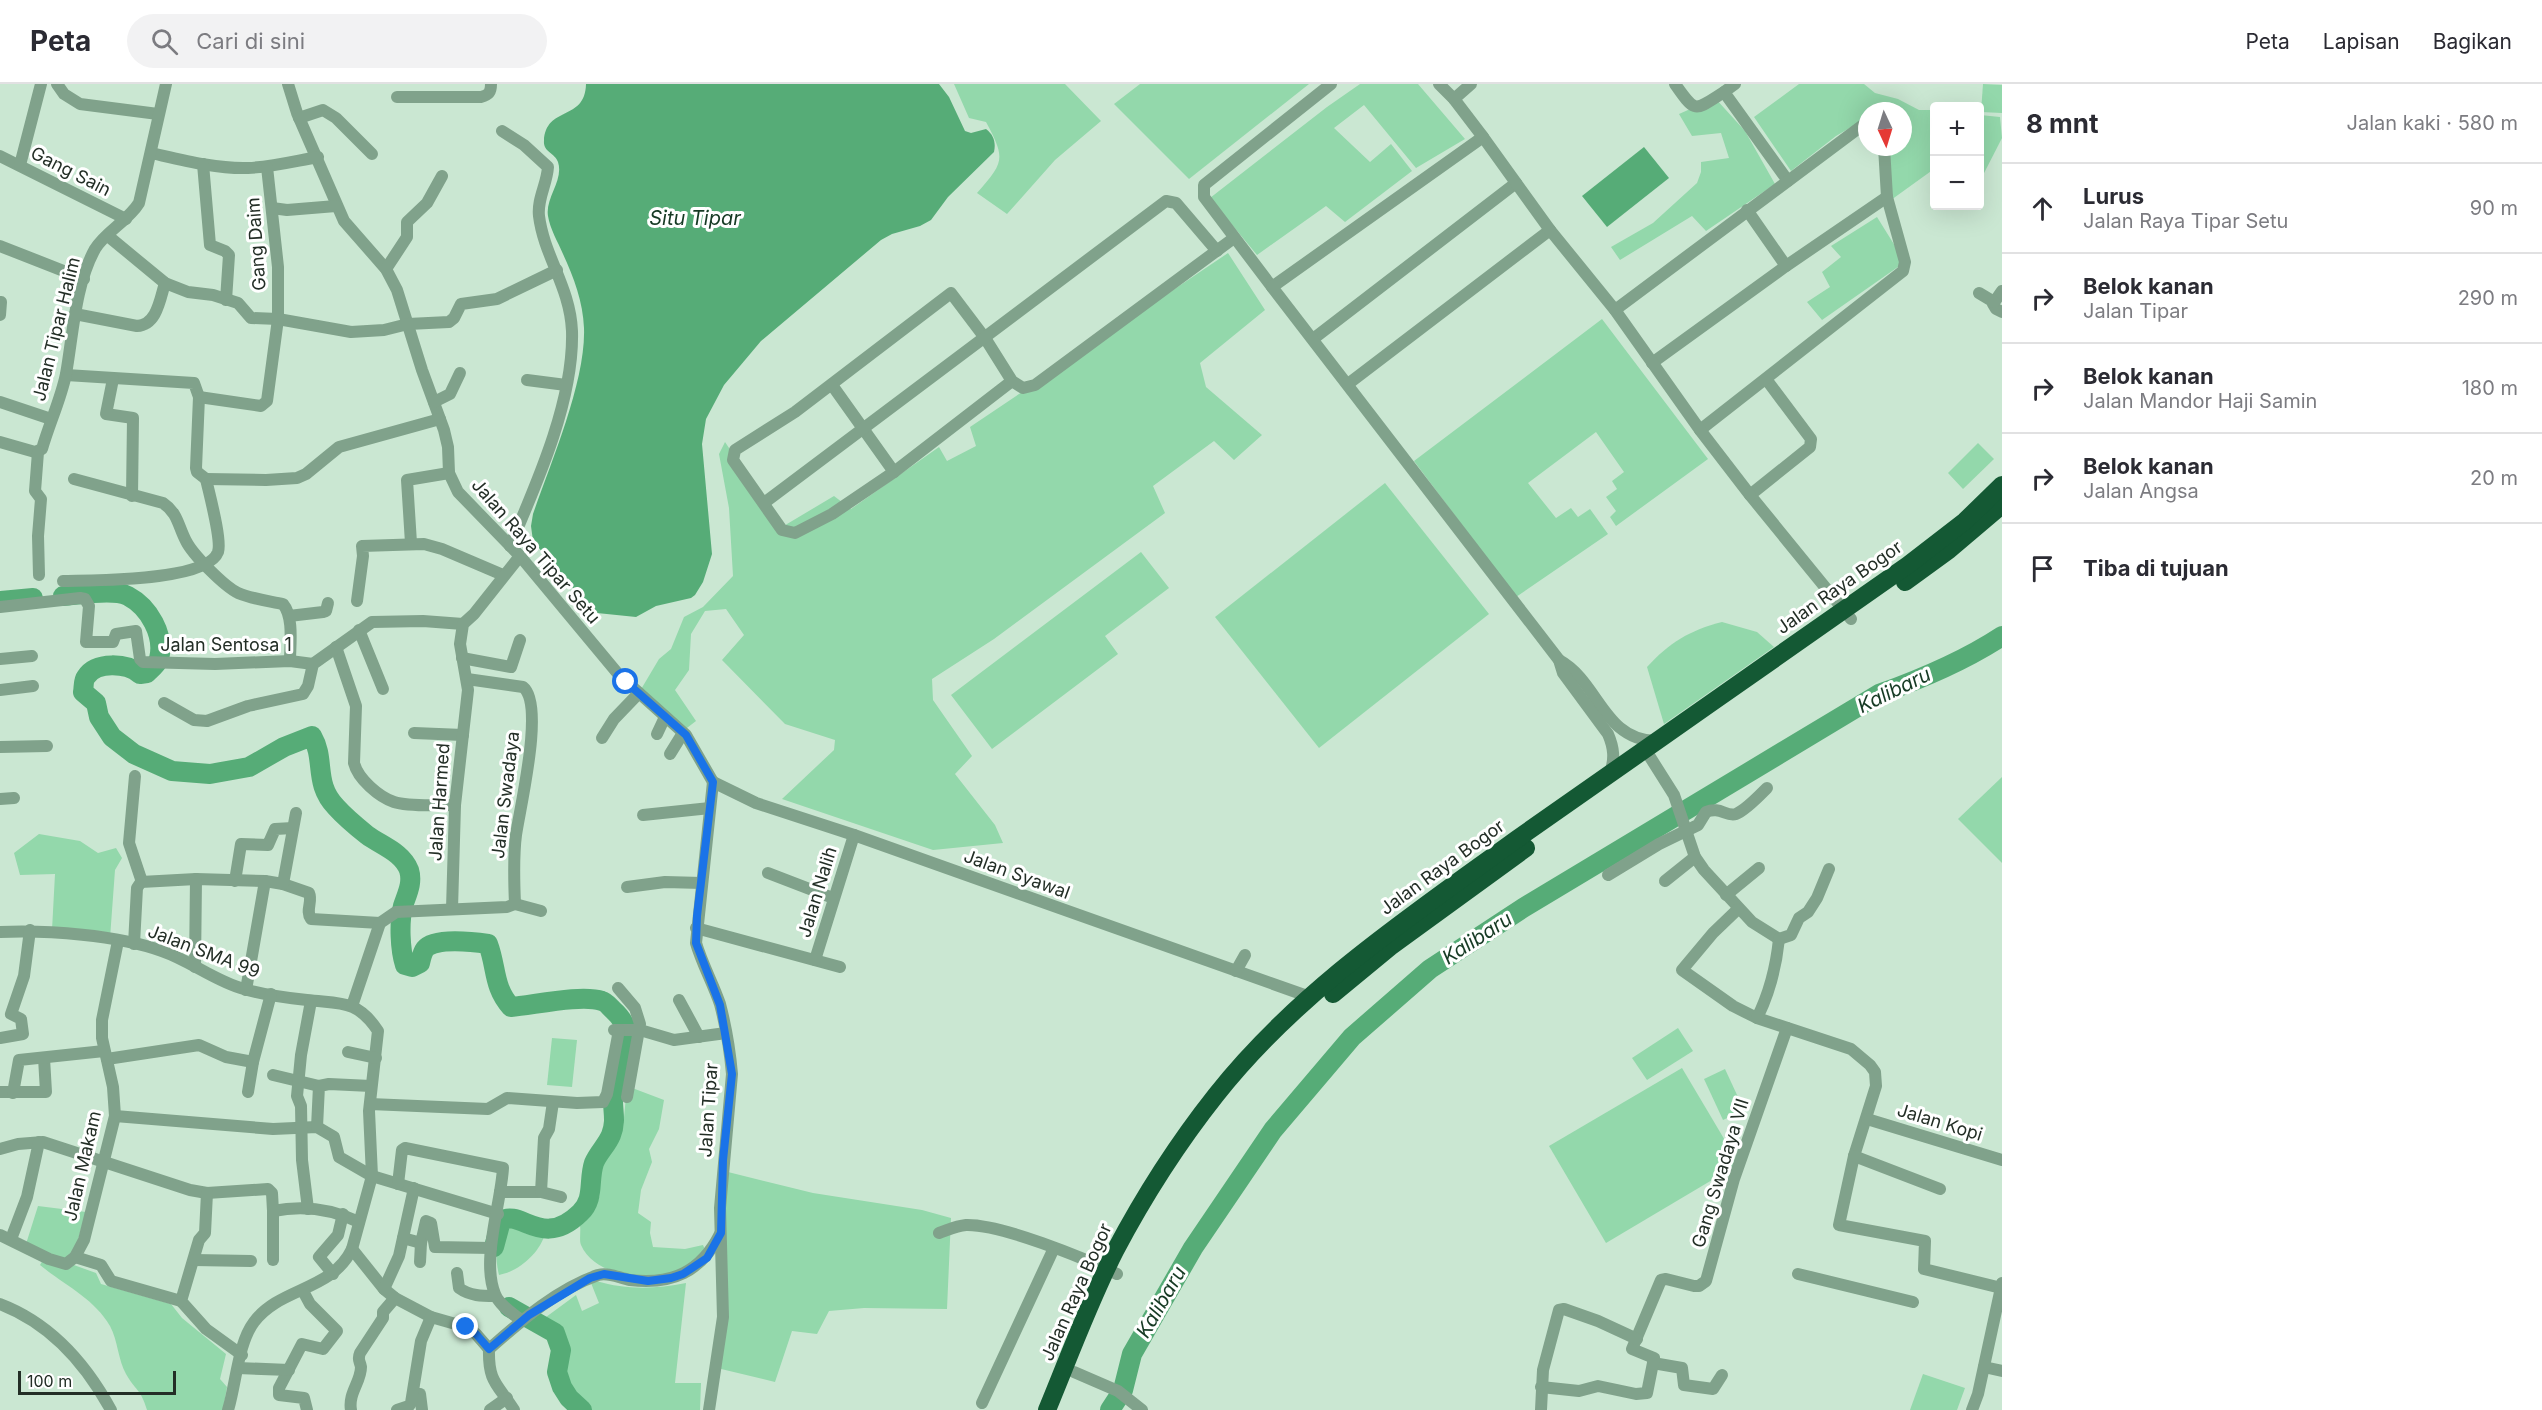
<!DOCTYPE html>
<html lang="id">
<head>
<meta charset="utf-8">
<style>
	body { margin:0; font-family:Inter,sans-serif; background:#f2f2f3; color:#2b2b33 }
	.controls { position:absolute; right:18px; top:18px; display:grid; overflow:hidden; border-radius:6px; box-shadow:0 6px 24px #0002 }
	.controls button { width:54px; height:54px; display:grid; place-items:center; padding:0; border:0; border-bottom:2px solid #e1e1e2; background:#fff; color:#2b2b33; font:30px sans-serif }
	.compass { position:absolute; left:1858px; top:18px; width:54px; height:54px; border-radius:50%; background:#fff; box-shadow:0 6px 24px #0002; rotate:176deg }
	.scale { position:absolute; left:18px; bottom:15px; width:158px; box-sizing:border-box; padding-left:6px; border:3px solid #232e26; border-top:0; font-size:16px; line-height:21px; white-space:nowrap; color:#232e26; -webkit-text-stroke:4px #fff; paint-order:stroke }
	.stop { position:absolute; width:18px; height:18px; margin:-14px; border:4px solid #1a73e8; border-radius:50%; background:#fff }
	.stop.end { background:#1a73e8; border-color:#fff; box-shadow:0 2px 6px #0008 }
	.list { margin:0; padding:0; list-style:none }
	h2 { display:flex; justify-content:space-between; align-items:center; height:78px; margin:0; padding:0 24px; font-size:26px }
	h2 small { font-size:20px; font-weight:400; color:#7c7c81 }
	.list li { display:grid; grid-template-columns:39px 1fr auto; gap:18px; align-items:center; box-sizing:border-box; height:90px; padding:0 24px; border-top:2px solid #e1e1e2 }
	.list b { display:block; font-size:22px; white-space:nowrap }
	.list p { margin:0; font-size:20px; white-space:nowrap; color:#7c7c81 }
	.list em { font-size:20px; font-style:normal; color:#7c7c81 }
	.icon { flex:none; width:33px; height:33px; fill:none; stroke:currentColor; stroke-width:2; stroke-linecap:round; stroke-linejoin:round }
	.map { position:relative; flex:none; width:2002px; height:1326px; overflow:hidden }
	header { display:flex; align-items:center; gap:36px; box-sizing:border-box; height:84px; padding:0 30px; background:#fff; border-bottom:2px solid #e1e1e2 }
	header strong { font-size:28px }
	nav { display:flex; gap:33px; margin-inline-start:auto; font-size:21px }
	.search { width:420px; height:54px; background:#f2f2f3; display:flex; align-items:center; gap:15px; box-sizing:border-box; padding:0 21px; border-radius:33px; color:#7c7c81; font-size:22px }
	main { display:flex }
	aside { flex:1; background:#fff }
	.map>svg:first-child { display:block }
</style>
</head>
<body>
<header>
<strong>Peta</strong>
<div class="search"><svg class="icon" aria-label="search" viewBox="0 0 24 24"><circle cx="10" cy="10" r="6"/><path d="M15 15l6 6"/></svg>Cari di sini</div>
<nav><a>Peta</a><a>Lapisan</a><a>Bagikan</a></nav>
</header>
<main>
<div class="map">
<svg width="2002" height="1326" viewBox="0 0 2002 1326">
	<rect width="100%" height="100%" fill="#cae7d2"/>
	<g fill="#93d8ab">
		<path d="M954,0H1065L1101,37L1055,76L1007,130L977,109C1004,78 1006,75 986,38L969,34Z"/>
		<polygon points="1140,0 1309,0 1189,95 1114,20"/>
		<polygon points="1360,0 1418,0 1465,55 1416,84 1364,21 1334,44 1370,78 1391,60 1412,87 1345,138 1326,122 1257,171 1210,114 1327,23"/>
		<polygon points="1799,0 1864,0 1875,9 1898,15 1919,26 1934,26 1934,85 1891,116 1888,63 1903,63 1903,27 1867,27 1867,40 1858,39 1836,52 1791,87 1754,33"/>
		<polygon points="1983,0 2002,1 2002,29 1981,28"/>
		<polygon points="1715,14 1745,47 1775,100 1706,147 1692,132 1620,176 1611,163 1653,139 1697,99 1701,88 1701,78 1729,74 1721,49 1692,52 1679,30"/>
		<polygon points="1980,31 2000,33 2002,54 1980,97"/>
		<polygon points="1877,133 1905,178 1822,236 1807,218 1830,203 1822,188 1841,173 1831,162"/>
		<polygon points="1228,169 1265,226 1200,279 1206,303 1262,351 1234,376 1214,357 1153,402 1165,429 994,555 932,595 933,616 972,672 955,690 995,741 1003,759 933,766 782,715 834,666 835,656 785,640 722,576 744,551 726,525 705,527 691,550 689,586 675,606 696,637 683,647 640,607 659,575 671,565 684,533 703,523 733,492 729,424 719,370 725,358 782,443 834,412 851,425 939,363 947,377 976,362 970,343"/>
		<polygon points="1602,235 1708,375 1616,442 1610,433 1616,427 1606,413 1617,405 1612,397 1624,388 1596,348 1528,399 1556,434 1571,424 1578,433 1590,425 1608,450 1516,513 1414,377"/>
		<polygon points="1978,359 1994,375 1963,405 1948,389"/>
		<polygon points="1385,399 1489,530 1319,664 1215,533"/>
		<polygon points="1141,468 1169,504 1105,552 1118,570 992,665 951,611"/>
		<path d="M1722,538L1757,548L1774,563L1664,640L1647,583C1669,559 1690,546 1722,538Z"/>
		<polygon points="2002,693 2002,779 1958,735"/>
		<polygon points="39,750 80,757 98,769 116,764 122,774 115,786 110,854 52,846 55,790 20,791 14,769"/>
		<polygon points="1678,944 1693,967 1647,996 1632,974"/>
		<polygon points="552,954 577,956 572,1003 547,1001"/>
		<polygon points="1682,984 1739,1080 1606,1159 1549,1062"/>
		<polygon points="1725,985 1744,1026 1723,1036 1704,995"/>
		<path d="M627,1002L664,1016L659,1045L649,1065L652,1078L641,1106L638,1129L651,1138L650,1149L653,1163L685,1165L703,1161L706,1168C697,1175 686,1185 676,1189C649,1199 594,1192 581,1161C579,1156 581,1147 580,1142C587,1132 599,1122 600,1108C600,1101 595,1096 597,1089L623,1044Z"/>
		<polygon points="724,1087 813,1109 922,1126 951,1134 947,1225 864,1224 829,1227 817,1250 792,1247 775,1298 717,1284"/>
		<path d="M38,1122L86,1128L71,1180L96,1189L101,1200L171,1220L182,1234L226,1270L220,1295L227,1303L223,1326H147C141,1305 135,1306 126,1290C118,1276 118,1257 110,1242C94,1214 64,1201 40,1181L43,1176L26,1160Z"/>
		<path d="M508,1139H514L545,1149C541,1168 518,1188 499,1191C495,1176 494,1149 508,1139Z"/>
		<path d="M596,1197C627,1206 655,1205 686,1199L675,1299H701L700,1326H592C583,1318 571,1309 567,1297C562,1280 572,1264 563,1245L542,1236L576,1211L582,1227L599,1219L591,1199Z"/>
		<polygon points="1923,1290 1965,1304 1957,1326 1910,1326"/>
	</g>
	<g fill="#56ac77">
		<path d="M586,0H939L949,13L965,47L971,49L986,45C994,51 996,59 994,68L948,113L931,136L920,142L892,150L881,156L761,257L724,301L706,335L702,360L712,470L703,498L695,511L691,514L656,522L636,533L597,529L578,510L533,457L531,442L533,430C551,378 586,297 584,244C583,218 574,194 563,170C558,158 550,145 548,132C545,114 564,96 558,78C555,69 543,68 544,57C546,21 585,38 586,0Z"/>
		<polygon points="1644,63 1669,94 1607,143 1582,112"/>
	</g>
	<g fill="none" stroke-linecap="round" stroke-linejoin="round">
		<g stroke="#56ac77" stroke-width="20">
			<path d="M63,512C79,511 113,504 128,512C149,523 165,551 159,575C157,580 151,585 147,589L140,590C127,579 96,577 86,593C83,597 84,603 83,608L96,619L99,633L112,653L134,670L172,687L210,690L249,683L284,663L312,652C326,676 313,699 336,723C345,733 357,743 367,751C382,762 402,768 409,786C413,799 407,810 403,822C399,838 400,866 405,881L412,883L420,879C421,875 422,869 425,865C434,853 475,858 488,860C497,884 493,903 511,923C534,921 582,910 602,917C606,918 610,923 613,926C644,953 616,981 613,1011C612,1026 617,1036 611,1051C607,1061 598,1069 594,1079C588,1097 595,1115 580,1129C542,1166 521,1124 501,1137L494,1163"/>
			<polyline points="0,517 33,514"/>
			<polyline points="509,1223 555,1249 561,1266 557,1288 562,1303 569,1314 582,1326"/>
			<path d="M1110,1326L1123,1306L1132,1270L1193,1164L1273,1046L1352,953L1430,885L1523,824L1879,610C1921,595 1964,577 2002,552"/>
		</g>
		<g stroke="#80a28b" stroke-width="12">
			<polyline points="57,0 64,10 80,20 158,30"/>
			<polyline points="288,0 297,29 344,137 386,185 397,206 422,286 444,346 448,363 449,389 458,408 520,472 619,591 686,651 713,698"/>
			<polyline points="1439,0 1454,15"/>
			<polyline points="1471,0 1454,15 1483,53"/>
			<path d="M1675,0C1696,30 1694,27 1724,8"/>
			<polyline points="1735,0 1724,8 1788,97"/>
			<path d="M397,13H481C489,11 491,8 491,0"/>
			<polyline points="299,34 323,26 336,34 372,70"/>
			<path d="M502,47L524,61L548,83C547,100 537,115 539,132C544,172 570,203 572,247C574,316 537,399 510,462"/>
			<path d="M151,69C182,76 216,85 248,84C271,83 295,77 318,73"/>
			<polyline points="0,72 126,135"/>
			<polyline points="203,80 210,161 225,167 229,171 226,216"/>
			<polyline points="20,81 41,0"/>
			<polyline points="272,124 287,126 336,122"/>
			<polyline points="1747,126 1786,182"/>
			<polyline points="108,152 165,199 188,208 213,211 238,219 251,234 278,235 351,248 384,246 408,240 449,238 454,234 461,220 497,215 557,186"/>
			<polyline points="0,162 84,195"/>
			<polyline points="386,185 407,153 407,138 427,119 442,92"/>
			<polyline points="1272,203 1204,113 1204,101 1331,0"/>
			<polyline points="2002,207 1993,220 1996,225 2002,228"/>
			<polyline points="1979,209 1994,218"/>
			<polyline points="1615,226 1867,38"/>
			<path d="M75,230L137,242C157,241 160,215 165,199"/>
			<polyline points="0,231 1,218"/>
			<polyline points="1313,255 1516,99"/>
			<polyline points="1652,279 1786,182 1887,113"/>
			<polyline points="66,291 194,299 199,313 196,384 197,388 206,395"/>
			<polyline points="113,295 106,330 133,334 132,412"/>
			<polyline points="1766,295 1811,355 1810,363 1750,411 1851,535"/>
			<polyline points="527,296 566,301"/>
			<polyline points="1012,297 985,254 951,209 795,328 735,366 733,376 782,446 795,449 832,430 894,388 1012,297 1023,304 1035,301 1234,154"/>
			<polyline points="1348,300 1550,146"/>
			<polyline points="832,301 894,388"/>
			<polyline points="199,313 261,322 267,317 278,235 278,183 267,83"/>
			<polyline points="0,318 51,335"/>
			<polyline points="434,318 450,310 460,289"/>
			<polyline points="1700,346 1903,187 1905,178 1887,113 1884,63"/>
			<path d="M0,358L35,368L42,365C49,340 61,315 66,290C73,251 75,201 95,165C105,148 128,137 139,119L166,0"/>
			<polyline points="38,368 35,407 41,415 38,452 39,491"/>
			<path d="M74,395L163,419C178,429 178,442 186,457C193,471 224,502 238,509C252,515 269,517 283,520C294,533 290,561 290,577"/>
			<polyline points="206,395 266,396 297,394 306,390 339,363 440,335"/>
			<polyline points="764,419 1166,117 1176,119 1217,167"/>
			<polyline points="411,459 407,396 449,389"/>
			<path d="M63,497C91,496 207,498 218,468C222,456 209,409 206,395"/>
			<polyline points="357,517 363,472 362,462 424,460 442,465 503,491"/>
			<polyline points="0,523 80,514 85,515 89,522 86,558 113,558 116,550 136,547 140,575 143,578 215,580 290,577 313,580"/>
			<polyline points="289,532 323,528 326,527 328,519"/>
			<polyline points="359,546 383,605"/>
			<path d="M336,563L356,622L354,679C358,695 379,713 394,718C409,723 438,721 455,721"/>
			<polyline points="462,574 511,583 520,556"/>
			<polyline points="0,575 32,572"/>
			<path d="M1559,576C1599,598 1603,656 1656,657"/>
			<polyline points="0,606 33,602"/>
			<polyline points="164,619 194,636 207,637 248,622 303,610 308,602 313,580 372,538 423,537 463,540"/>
			<polyline points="414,649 463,651"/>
			<polyline points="657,650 665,633"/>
			<polyline points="602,654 614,635 639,609"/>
			<polyline points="0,663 47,662"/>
			<polyline points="670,670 683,649"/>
			<polyline points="1650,673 1674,711 1695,773 1704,786 1752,838 1779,855"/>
			<path d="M1610,689C1615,675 1614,664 1608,650L1563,589L1559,576L1272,203L1483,53L1550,146L1615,226L1700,346L1750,411"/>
			<polyline points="135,692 129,759 142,798"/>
			<polyline points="713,698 756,719 854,751 1310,913"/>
			<polyline points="0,715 14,714"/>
			<polyline points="643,731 710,724"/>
			<polyline points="768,789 833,814"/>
			<path d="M1608,791L1659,760L1698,741L1706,728C1720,722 1726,733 1736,730C1746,726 1759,712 1767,704"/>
			<polyline points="235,797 241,760 268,761 275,745 293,744"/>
			<polyline points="1665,797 1695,773"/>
			<path d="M283,800L309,809C313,818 305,826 311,835L380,839"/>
			<polyline points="627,803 665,798 702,799"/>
			<polyline points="1726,811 1759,784"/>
			<polyline points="515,820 541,827"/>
			<polyline points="452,825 455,721 468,606 460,560 463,540 474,530 520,472"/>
			<polyline points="1738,825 1713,849 1682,886 1733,922 1757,934 1851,965 1870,981 1875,988 1876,1002 1854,1072 1839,1141 1925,1157 1924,1185 2001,1204"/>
			<polyline points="696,844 840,883"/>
			<path d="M0,848C48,846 117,851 162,867C191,877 215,897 244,905C264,911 287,914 307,916C340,920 357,915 378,947L369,1027L372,1092L352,1165C332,1207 280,1203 254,1238C238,1259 236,1300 228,1326"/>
			<polyline points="1779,855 1791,851 1799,834 1808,828 1817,814 1829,785"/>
			<polyline points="134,860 137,804 141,798 196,795 265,797"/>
			<polyline points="815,876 854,751"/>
			<polyline points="195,883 196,795"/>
			<polyline points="1236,887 1245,871"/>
			<polyline points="618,904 635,924 640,940 627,1013"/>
			<polyline points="246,906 265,797 283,800 296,729"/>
			<polyline points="679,916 699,953"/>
			<path d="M352,922L380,839L396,828L507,823L515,820C514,797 513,774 516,751C520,723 545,620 523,603L467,595"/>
			<path d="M1757,934C1770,908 1776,884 1779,855"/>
			<polyline points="614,946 640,946 674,956 726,949"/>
			<polyline points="0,954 23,950 21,935 11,930 24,892 30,846"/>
			<polyline points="348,968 376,974"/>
			<polyline points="107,975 199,961 226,973 253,978"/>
			<polyline points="273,991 319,1002"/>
			<polyline points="0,1008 46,1008 44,974"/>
			<polyline points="248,1008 253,978 271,910"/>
			<polyline points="13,1009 19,976 104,967"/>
			<polyline points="370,1020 488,1025 507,1014 577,1019 603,1018 607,1010 619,946"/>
			<polyline points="115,1032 273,1045 317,1043 334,1053 339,1073 372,1092 498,1130"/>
			<polyline points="1867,1035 2002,1076"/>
			<polyline points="317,1043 319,1002 329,1000 371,1002"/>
			<path d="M0,1065L18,1060L43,1058L190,1106L207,1109L268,1105L272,1109L273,1127C302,1121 332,1125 359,1138"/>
			<polyline points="1854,1072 1940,1105"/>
			<path d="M398,1100L402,1066L405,1064L503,1084C501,1120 481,1176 495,1210C499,1221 512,1229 521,1236"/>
			<polyline points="500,1108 541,1108 561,1113"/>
			<polyline points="541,1108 544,1054 549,1045 553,1018"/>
			<polyline points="207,1109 205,1149 199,1156 181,1217 206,1245 242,1271"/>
			<polyline points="308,1125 302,1076 301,1022 297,1012 301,971 311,917"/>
			<polyline points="273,1127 273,1176"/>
			<path d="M939,1149C948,1146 956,1142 966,1141C1001,1140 1084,1174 1117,1190"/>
			<polyline points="0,1151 49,1175 66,1180 75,1173 84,1156 115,1032 113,1003 102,954 102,936 118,857"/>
			<polyline points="403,1154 421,1159 426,1137 431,1139 435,1163 491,1164"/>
			<polyline points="11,1155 27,1113 39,1058"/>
			<polyline points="352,1165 384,1205 395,1214 431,1233 466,1243 476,1250 489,1265"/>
			<polyline points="75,1173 101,1181 111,1197 181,1217"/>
			<polyline points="194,1176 251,1177"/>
			<polyline points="420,1178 421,1159"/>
			<path d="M457,1189L459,1204C470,1212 482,1212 495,1212"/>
			<polyline points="333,1190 319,1173 338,1151 343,1130"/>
			<polyline points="1798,1190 1913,1218"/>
			<polyline points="384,1205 399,1172 414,1104"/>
			<polyline points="303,1207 310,1220 337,1247 323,1265 302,1260 279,1304 279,1311 304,1314 307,1326"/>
			<path d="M0,1220C50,1239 86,1280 111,1326"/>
			<path d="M489,1265C521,1237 557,1205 598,1191C609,1188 619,1194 630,1196C672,1201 701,1188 720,1150"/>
			<path d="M489,1265C488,1299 498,1300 514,1326"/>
			<polyline points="1653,1279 1682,1284 1684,1301 1713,1305 1722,1291"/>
			<polyline points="1984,1283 2002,1287"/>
			<polyline points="238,1284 289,1286"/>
			<polyline points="1074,1288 1118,1307 1142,1326"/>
			<polyline points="1541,1303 1579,1307 1598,1302 1636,1310 1647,1309 1654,1274 1632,1265 1661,1196 1666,1195 1694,1202 1699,1202 1706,1197 1734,1095 1787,944"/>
			<polyline points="420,1310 422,1326"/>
			<polyline points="982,1319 1054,1164"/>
			<path d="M351,1326C348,1309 361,1298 361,1283C360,1277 357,1276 360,1269L383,1234V1228L395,1214"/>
			<polyline points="397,1326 409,1322 411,1319 421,1257 431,1233"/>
			<polyline points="490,1326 507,1314"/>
			<path d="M709,1326L723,1233L720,1124L732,990C730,967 726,943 720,920C713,899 702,880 696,859L713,698"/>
			<polyline points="1541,1326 1543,1286 1559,1226 1564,1225 1598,1237 1637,1255"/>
			<polyline points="1972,1326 1978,1310 2002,1199"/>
		</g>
		<g stroke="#145934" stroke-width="18">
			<polyline points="1905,498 1949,466 2002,421"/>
			<polyline points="1333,910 1390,863 1526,764"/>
			<path d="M1047,1326C1069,1273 1089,1218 1115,1167C1144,1112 1178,1059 1216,1011C1298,907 1411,832 1517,755C1647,663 1778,573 1908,481L1965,437L2002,401"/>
		</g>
	</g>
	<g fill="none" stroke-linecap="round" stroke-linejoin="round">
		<polyline stroke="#1a73e8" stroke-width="8" points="466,1243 476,1250 489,1265 529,1231 590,1194 604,1190 648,1197 671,1194 683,1190 707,1174 721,1149 723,1076 732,990 720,921 696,859 697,832 713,698 686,651 626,598"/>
	</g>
	<g text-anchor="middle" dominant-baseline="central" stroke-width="6" stroke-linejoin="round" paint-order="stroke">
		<g font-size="18" fill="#232e26" stroke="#fff">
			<text transform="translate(71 87) rotate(27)">Gang Sain</text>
			<text transform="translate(256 160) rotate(-94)">Gang Daim</text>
			<text transform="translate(56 245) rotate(-76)">Jalan Tipar Halim</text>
			<text transform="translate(536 467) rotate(49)">Jalan Raya Tipar Setu</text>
			<text transform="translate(1839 503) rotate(-35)">Jalan Raya Bogor</text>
			<text x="226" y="560">Jalan Sentosa 1</text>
			<text transform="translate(505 711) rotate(-83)">Jalan Swadaya</text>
			<text transform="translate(439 718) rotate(-86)">Jalan Harmed</text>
			<text transform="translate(1442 783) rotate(-36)">Jalan Raya Bogor</text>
			<text transform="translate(1017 790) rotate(20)">Jalan Syawal</text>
			<text transform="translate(817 808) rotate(-73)">Jalan Nalih</text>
			<text transform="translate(204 867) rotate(21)">Jalan SMA 99</text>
			<text transform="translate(708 1026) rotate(-86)">Jalan Tipar</text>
			<text transform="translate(1940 1038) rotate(17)">Jalan Kopi</text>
			<text transform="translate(82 1082) rotate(-77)">Jalan Makam</text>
			<text transform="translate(1720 1089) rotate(-73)">Gang Swadaya VII</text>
			<text transform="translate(1076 1208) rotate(-66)">Jalan Raya Bogor</text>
		</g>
		<g font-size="20" font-style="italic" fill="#163a24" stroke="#fff">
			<text x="695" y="134">Situ Tipar</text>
			<text transform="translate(1894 606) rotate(-26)">Kalibaru</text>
			<text transform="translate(1477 854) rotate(-33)">Kalibaru</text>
			<text transform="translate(1161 1218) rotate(-60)">Kalibaru</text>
		</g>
	</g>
</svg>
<div class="controls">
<button>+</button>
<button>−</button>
</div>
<svg class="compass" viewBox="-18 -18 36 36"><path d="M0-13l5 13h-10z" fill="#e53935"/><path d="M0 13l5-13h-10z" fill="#7c7c81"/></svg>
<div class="scale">100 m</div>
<div class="stop" style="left:626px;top:598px"></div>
<div class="stop end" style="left:466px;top:1243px"></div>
</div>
<aside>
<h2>8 mnt<small>Jalan kaki · 580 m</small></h2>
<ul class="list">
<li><svg class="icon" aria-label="ahead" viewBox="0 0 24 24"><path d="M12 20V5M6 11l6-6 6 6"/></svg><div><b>Lurus</b><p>Jalan Raya Tipar Setu</p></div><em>90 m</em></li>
<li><svg class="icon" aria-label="right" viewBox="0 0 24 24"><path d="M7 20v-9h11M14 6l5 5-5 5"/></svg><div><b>Belok kanan</b><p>Jalan Tipar</p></div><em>290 m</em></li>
<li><svg class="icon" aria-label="right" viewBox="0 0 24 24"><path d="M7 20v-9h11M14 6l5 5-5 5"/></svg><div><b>Belok kanan</b><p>Jalan Mandor Haji Samin</p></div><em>180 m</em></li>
<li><svg class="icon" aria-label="right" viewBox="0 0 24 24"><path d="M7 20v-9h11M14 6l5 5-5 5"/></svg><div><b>Belok kanan</b><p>Jalan Angsa</p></div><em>20 m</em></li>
<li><svg class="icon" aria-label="arrive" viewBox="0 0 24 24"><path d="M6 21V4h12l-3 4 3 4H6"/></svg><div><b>Tiba di tujuan</b></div></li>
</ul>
</aside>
</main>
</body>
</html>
